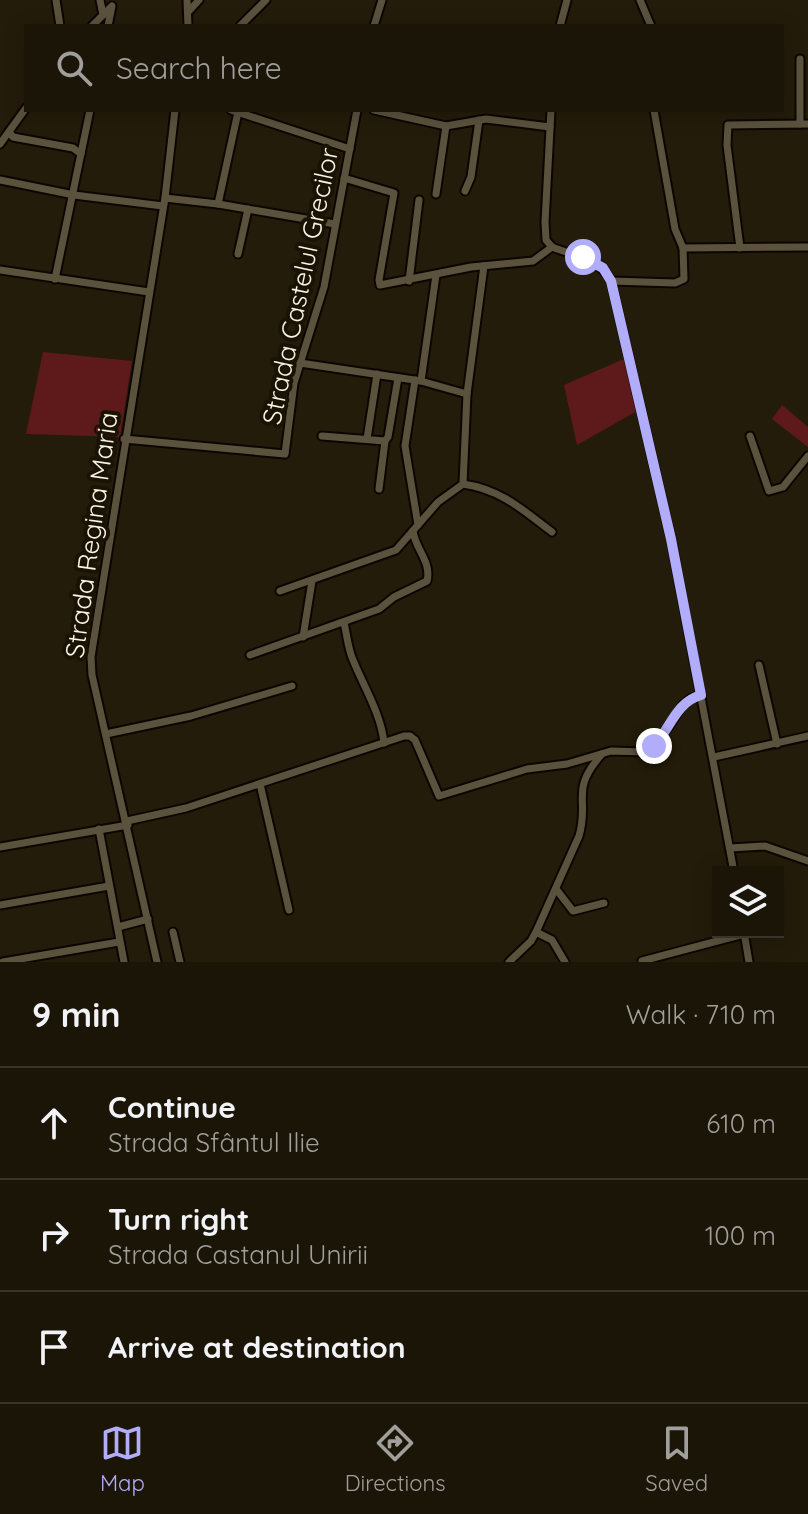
<!DOCTYPE html>
<html lang="en">
<head>
<meta charset="utf-8">
<style>
	body { margin:0; font-family:Quicksand,sans-serif; background:#282216; color:#f1f3f6 }
	.controls { position:absolute; right:24px; bottom:24px; display:grid; overflow:hidden; border-radius:0px; box-shadow:0 4px 20px #0003 }
	.controls button { width:72px; height:72px; display:grid; place-items:center; padding:0; border:0; border-bottom:2px solid #393429; background:#1b1508; color:#f1f3f6; font:40px sans-serif }
	.stop { position:absolute; width:24px; height:24px; margin:-18px; border:6px solid #b1adfa; border-radius:50%; background:#fff }
	.stop.end { background:#b1adfa; border-color:#fff; box-shadow:0 2px 8px #0008 }
	.list { margin:0; padding:0; list-style:none }
	h2 { display:flex; justify-content:space-between; align-items:center; height:104px; margin:0; padding:0 32px; font-size:34px }
	h2 small { font-size:26px; font-weight:400; color:#a09f9c }
	.list li { display:grid; grid-template-columns:52px 1fr auto; gap:24px; align-items:center; box-sizing:border-box; height:112px; padding:0 32px; border-top:2px solid #393429 }
	.list b { display:block; font-size:30px; white-space:nowrap }
	.list p { margin:0; font-size:26px; white-space:nowrap; color:#a09f9c }
	.list em { font-size:26px; font-style:normal; color:#a09f9c }
	.icon { flex:none; width:44px; height:44px; fill:none; stroke:currentColor; stroke-width:2; stroke-linecap:round; stroke-linejoin:round }
	.map { position:relative; flex:none; width:808px; height:962px; overflow:hidden }
	.search { position:absolute; background:#1b1508; box-shadow:0 4px 20px #0003; left:24px; right:24px; top:24px; height:88px; display:flex; align-items:center; gap:20px; box-sizing:border-box; padding:0 28px; border-radius:0px; color:#a09f9c; font-size:30px }
	.sheet { height:440px; background:#1b1508 }
	nav { display:flex; justify-content:space-around; align-items:center; box-sizing:border-box; height:112px; border-top:2px solid #393429; background:#1b1508; font-size:22px; color:#a09f9c }
	nav a { display:grid; justify-items:center; gap:4px }
	nav .on { color:#b1adfa }
	.map>svg:first-child { display:block }
</style>
</head>
<body>
<div class="map">
<svg width="808" height="962" viewBox="0 0 808 962">
	<rect width="100%" height="100%" fill="#241c0a"/>
	<g fill="#5e191b">
		<polygon points="43,352 132,361 120,437 26,434"/>
		<polygon points="626,358 637,411 577,445 564,385"/>
		<polygon points="782,405 808,427 808,447 772,419"/>
	</g>
	<g fill="none" stroke-linecap="round" stroke-linejoin="round">
		<g stroke="#0d0600" stroke-width="11">
			<g id="minor">
				<polyline points="56,0 60,26"/>
				<polyline points="100,0 103,15"/>
				<polyline points="187,0 188,26"/>
				<polyline points="640,0 651,26"/>
				<polyline points="189,11 199,0"/>
				<polyline points="92,26 112,6 108,26"/>
				<polyline points="240,26 266,0"/>
				<polyline points="374,26 382,0"/>
				<polyline points="560,26 567,0"/>
				<polyline points="231,110 350,149"/>
				<polyline points="374,110 446,126 486,119 550,127"/>
				<polyline points="551,110 545,222 546,240 552,247"/>
				<polyline points="800,124 800,59"/>
				<polyline points="9,132 13,137 73,148 81,154"/>
				<polyline points="0,144 26,108"/>
				<polyline points="344,178 394,193 379,280 380,285 471,267 533,261 552,247"/>
				<polyline points="0,180 74,195 163,206"/>
				<polyline points="465,191 471,177 479,120"/>
				<polyline points="436,194 446,126"/>
				<polyline points="165,198 218,204 238,112"/>
				<polyline points="218,204 335,224"/>
				<path d="M552,247C574,256 600,258 611,281L671,539L734,872"/>
				<polyline points="683,248 808,247"/>
				<polyline points="740,248 727,145 728,125 808,124"/>
				<polyline points="238,254 248,209"/>
				<polyline points="0,270 149,292"/>
				<polyline points="55,279 90,110"/>
				<polyline points="409,281 419,200"/>
				<polyline points="611,281 675,283 684,279 683,248 675,229 654,110"/>
				<polyline points="300,363 421,381 467,394"/>
				<polyline points="415,380 405,446 418,525"/>
				<polyline points="421,381 436,275"/>
				<polyline points="322,436 385,441 388,437 398,378"/>
				<polyline points="750,436 769,491 783,487 808,456"/>
				<polyline points="124,439 285,454 294,383 324,287 357,110"/>
				<polyline points="367,439 377,374"/>
				<polyline points="463,484 467,394 484,266"/>
				<polyline points="379,489 385,441"/>
				<path d="M280,591L396,550L438,502L463,484C500,489 523,510 552,532"/>
				<path d="M344,623C347,635 348,649 353,660C364,687 381,714 384,743"/>
				<polyline points="303,637 312,581"/>
				<path d="M250,655L379,609L394,597L427,581C432,562 415,549 413,531"/>
				<polyline points="759,665 777,744"/>
				<polyline points="106,734 191,716 292,686"/>
				<polyline points="714,757 808,736"/>
				<polyline points="260,784 289,910"/>
				<polyline points="127,821 186,808 404,736 410,736 415,740 439,796 527,769 567,764 611,751 646,752 660,740 682,706 690,699 701,695"/>
				<polyline points="99,829 124,962"/>
				<polyline points="0,847 128,825"/>
				<polyline points="730,848 765,846 808,861"/>
				<polyline points="556,889 573,911 604,903"/>
				<polyline points="0,905 109,886"/>
				<polyline points="118,927 148,919"/>
				<polyline points="173,932 180,962"/>
				<path d="M536,932L579,836C590,799 569,791 602,754"/>
				<polyline points="744,932 749,962"/>
				<polyline points="642,961 744,934"/>
				<polyline points="3,962 119,942"/>
				<polyline points="157,962 92,675 91,657 165,198 175,110"/>
				<polyline points="509,962 531,941 536,932 552,940 565,962"/>
			</g>
		</g>
		<use href="#minor" stroke="#5b523e" stroke-width="7"/>
	</g>
	<g fill="none" stroke-linecap="round" stroke-linejoin="round">
		<path stroke="#b1adfa" stroke-width="10" d="M583,257L603,268L611,281L671,539L701,695C676,702 670,729 654,746"/>
	</g>
	<g text-anchor="middle" dominant-baseline="central" stroke-width="8" stroke-linejoin="round" paint-order="stroke">
		<g font-size="26" fill="#f8f3e8" stroke="#1a1303">
			<text transform="translate(300 286) rotate(-78)">Strada Castelul Grecilor</text>
			<text transform="translate(91 535) rotate(-82)">Strada Regina Maria</text>
		</g>
	</g>
</svg>
<div class="controls">
<button><svg class="icon" aria-label="layers" viewBox="0 0 24 24"><path d="M12 4l9 5-9 5-9-5zM3 14l9 5 9-5"/></svg></button>
</div>
<div class="stop" style="left:583px;top:257px"></div>
<div class="stop end" style="left:654px;top:746px"></div>
<div class="search"><svg class="icon" aria-label="search" viewBox="0 0 24 24"><circle cx="10" cy="10" r="6"/><path d="M15 15l6 6"/></svg>Search here</div>
</div>
<section class="sheet">
<h2>9 min<small>Walk · 710 m</small></h2>
<ul class="list">
<li><svg class="icon" aria-label="ahead" viewBox="0 0 24 24"><path d="M12 20V5M6 11l6-6 6 6"/></svg><div><b>Continue</b><p>Strada Sfântul Ilie</p></div><em>610 m</em></li>
<li><svg class="icon" aria-label="right" viewBox="0 0 24 24"><path d="M7 20v-9h11M14 6l5 5-5 5"/></svg><div><b>Turn right</b><p>Strada Castanul Unirii</p></div><em>100 m</em></li>
<li><svg class="icon" aria-label="arrive" viewBox="0 0 24 24"><path d="M6 21V4h12l-3 4 3 4H6"/></svg><div><b>Arrive at destination</b></div></li>
</ul>
</section>
<nav>
<a class="on"><svg class="icon" aria-label="map" viewBox="0 0 24 24"><path d="M3 6l6-2 6 2 6-2v14l-6 2-6-2-6 2zM9 4v14M15 6v14"/></svg>Map</a>
<a><svg class="icon" aria-label="directions" viewBox="0 0 24 24"><path d="M12 3l9 9-9 9-9-9zM9 14v-3h6M13 9l2 2-2 2"/></svg>Directions</a>
<a><svg class="icon" aria-label="saved" viewBox="0 0 24 24"><path d="M7 4h10v16l-5-4-5 4z"/></svg>Saved</a>
</nav>
</body>
</html>
